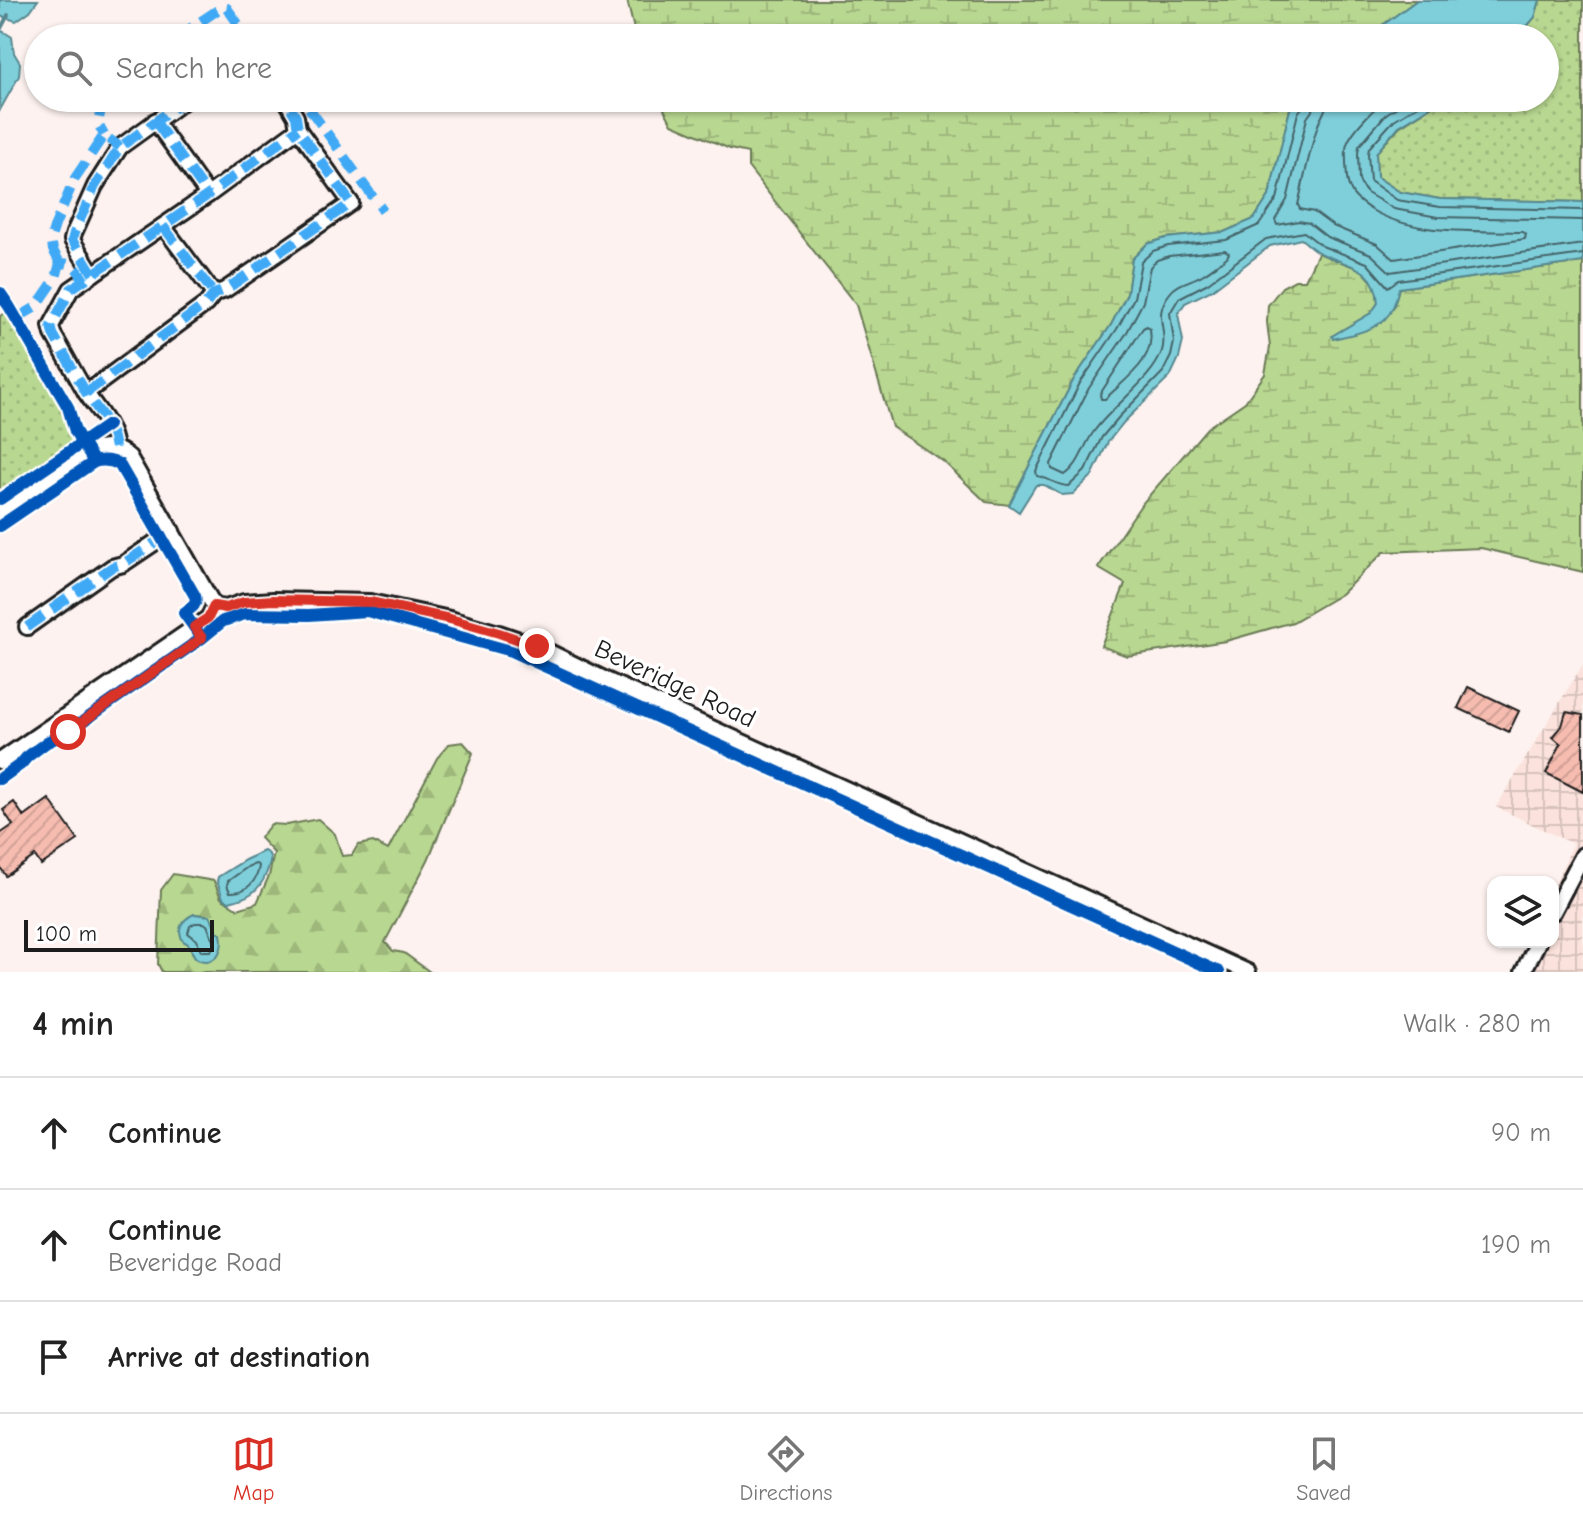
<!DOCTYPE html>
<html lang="en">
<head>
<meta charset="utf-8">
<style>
	body { margin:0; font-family:"Comic Neue",sans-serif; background:#f2f2f2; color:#222 }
	.controls { position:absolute; right:24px; bottom:24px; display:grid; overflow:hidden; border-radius:16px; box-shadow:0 2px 6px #0004 }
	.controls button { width:72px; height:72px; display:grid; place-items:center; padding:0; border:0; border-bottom:2px solid #e0e0e0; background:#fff; color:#222; font:40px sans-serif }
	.scale { position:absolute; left:24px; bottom:20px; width:190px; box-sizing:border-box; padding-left:8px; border:4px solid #1c1c1c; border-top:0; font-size:22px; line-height:28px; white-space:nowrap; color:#1c1c1c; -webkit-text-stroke:6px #fff; paint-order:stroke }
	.stop { position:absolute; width:24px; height:24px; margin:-18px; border:6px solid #d93025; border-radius:50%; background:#fff }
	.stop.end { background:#d93025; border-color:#fff; box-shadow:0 2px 8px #0008 }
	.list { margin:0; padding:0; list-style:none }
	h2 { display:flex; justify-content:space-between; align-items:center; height:104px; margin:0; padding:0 32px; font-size:34px }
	h2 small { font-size:26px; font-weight:400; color:#767676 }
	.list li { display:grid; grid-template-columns:52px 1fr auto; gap:24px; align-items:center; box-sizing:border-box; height:112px; padding:0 32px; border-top:2px solid #e0e0e0 }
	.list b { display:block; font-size:30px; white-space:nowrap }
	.list p { margin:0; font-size:26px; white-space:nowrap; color:#767676 }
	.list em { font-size:26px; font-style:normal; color:#767676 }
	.icon { flex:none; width:44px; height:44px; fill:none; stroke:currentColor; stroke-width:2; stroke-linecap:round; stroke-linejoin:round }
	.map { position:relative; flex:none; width:1583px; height:972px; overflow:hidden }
	.search { position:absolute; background:#fff; box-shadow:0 2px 6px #0004; left:24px; right:24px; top:24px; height:88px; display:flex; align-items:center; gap:20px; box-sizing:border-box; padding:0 28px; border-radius:44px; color:#767676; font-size:30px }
	.sheet { height:440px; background:#fff }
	nav { display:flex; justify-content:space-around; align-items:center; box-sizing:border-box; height:112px; border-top:2px solid #e0e0e0; background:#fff; font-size:22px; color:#767676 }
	nav a { display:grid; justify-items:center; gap:4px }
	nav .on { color:#d93025 }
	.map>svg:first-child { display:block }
</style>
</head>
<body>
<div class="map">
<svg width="1583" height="972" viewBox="0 0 1583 972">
	<defs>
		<pattern id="industrial-grid" width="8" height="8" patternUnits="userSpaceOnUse" patternTransform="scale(2)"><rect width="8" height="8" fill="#fbe2dc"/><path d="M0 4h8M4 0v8" fill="none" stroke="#d7c1bc"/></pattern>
		<pattern id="forest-firs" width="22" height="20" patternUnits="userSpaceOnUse" patternTransform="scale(2)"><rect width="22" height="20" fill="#b8d790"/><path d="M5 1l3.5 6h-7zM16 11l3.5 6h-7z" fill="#9eb87c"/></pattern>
		<pattern id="wetland-marsh" width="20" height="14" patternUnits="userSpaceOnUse" patternTransform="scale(2)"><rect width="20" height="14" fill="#b8d790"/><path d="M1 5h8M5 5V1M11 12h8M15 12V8" fill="none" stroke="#9eb87c"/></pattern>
		<pattern id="park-dots" width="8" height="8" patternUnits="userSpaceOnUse" patternTransform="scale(2)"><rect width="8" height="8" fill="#b8d790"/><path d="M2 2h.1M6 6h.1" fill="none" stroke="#9eb87c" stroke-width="1.8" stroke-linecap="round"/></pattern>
		<pattern id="building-hatch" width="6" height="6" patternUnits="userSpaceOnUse" patternTransform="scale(2)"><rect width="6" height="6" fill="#f6bcb0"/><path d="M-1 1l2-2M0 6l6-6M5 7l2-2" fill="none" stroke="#d2a197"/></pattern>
	</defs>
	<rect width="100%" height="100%" fill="#fdf2ef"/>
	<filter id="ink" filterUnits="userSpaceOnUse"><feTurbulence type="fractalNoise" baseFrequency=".0125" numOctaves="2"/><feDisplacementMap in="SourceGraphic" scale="16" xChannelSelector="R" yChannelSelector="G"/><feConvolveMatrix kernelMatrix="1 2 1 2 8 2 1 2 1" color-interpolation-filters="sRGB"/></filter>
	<g filter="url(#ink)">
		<polygon fill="url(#industrial-grid)" points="1583,664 1583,972 1517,972 1530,942 1553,942 1553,889 1573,844 1496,807"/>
		<path fill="url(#forest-firs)" stroke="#6a7a56" stroke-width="2" fill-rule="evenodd" d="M463,742L473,753L428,860L385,942L393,951L404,953L430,972H162L158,964L161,890L173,874L214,881L221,898L238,909L257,903L269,876L274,853L260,838L271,824L287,825L318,819L335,834L342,856L352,855L358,845L373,842L388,850L437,758L449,744ZM194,914L206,915L217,931L192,952L190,945L187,942Z"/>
		<g fill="url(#wetland-marsh)" stroke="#6a7a56" stroke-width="2">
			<polygon points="627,0 1417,0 1365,38 636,38"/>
			<polygon points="658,98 1300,98 1290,109 1269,196 1254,219 1224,232 1166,238 1147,244 1132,259 1127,294 1111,325 1074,379 1009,505 986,502 944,462 892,427 856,305 748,167 748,153 730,149 672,124"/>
			<polygon points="1318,253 1362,270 1377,287 1378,303 1371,313 1332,336 1393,308 1399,288 1583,262 1583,572 1481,548 1384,552 1341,594 1293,622 1226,641 1127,656 1101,646 1125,584 1098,568 1141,505 1207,428 1245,402 1265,374 1270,347 1267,322 1268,305 1282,287 1295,280 1305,280"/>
		</g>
		<g fill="url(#park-dots)" stroke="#6a7a56" stroke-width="2">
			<polygon points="1540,0 1583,0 1583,202 1440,199 1400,192 1377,177 1376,153 1399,127 1445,98 1545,98 1545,38 1517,38 1535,17"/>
			<polygon points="8,311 60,401 76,442 0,495 0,316"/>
		</g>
		<g fill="#7fcfdb" stroke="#57878f" stroke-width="2">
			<polygon points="0,0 38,0 30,11 16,21 0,16"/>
			<polygon points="1417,0 1540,0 1535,17 1517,38 1365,38"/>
			<polygon points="0,31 4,32 12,37 14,53 20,63 19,76 0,110"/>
			<path d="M1300,98H1445L1399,126L1376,153L1377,177L1400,192L1440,199L1583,202V262L1399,288C1397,294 1396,301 1393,307C1384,330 1354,334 1333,339L1332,336L1371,313L1378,303C1376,266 1350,267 1322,254C1314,251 1308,244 1301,239L1270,246L1212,290L1185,303L1178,314L1183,341L1179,358L1170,377L1124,422L1108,442L1092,476L1073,494L1062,495L1044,485H1036L1019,512L1009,505L1074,379L1111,325L1127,294L1132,259L1147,244L1166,238L1224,232L1254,219L1269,196L1290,109Z"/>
			<path d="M264,851L269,854C272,862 269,866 266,874C259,892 247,898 229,902L223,898L217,881L218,877L245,860Z"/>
			<path d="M194,914L210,916L217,931L221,934C224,948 218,965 200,960C189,957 196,946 183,941C176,928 182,920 194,914Z"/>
		</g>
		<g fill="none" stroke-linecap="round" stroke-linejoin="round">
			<g stroke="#446468" stroke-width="2">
				<path d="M1305,98L1304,105L1298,113L1277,199L1259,225L1226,240L1168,246L1153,251L1141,262L1134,298L1117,329L1080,383L1036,471L1037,476C1048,478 1058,486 1069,486L1085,471L1102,437L1119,417L1163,372L1171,356L1174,342L1170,313L1179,298L1208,283L1266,239L1304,232L1322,246L1367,263L1388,287L1398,280L1583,254"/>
				<polyline points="1316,98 1314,108 1307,118 1287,200 1275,220 1277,225 1299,221 1309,223 1327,237 1371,254 1390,272 1583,244"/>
				<path d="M1328,98C1327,111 1320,117 1317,128C1309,153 1304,179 1298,205L1300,209L1314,212L1333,226L1377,244L1394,259L1525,239L1526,234L1523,232C1473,230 1414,236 1370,209C1363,204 1356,200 1352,193C1346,184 1347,173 1346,163C1346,156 1345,150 1347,144C1352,130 1376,106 1388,98"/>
				<polyline points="1411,98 1386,114 1359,146 1358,154 1359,180 1362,187 1367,193 1394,209 1438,217 1583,220"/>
				<polyline points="1430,98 1394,120 1369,148 1368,154 1370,181 1397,200 1440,207 1583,210"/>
				<path d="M1225,250L1229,253L1227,257C1219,263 1211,270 1202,275C1192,281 1177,283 1170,293C1151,317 1169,328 1162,351C1153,379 1113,405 1095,430C1083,445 1081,464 1065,475L1052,469L1051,464L1089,388L1126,334L1143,302L1150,267L1157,260L1169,256Z"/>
				<path d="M1147,326L1150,329C1156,360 1125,379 1105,399H1101L1100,394L1143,328Z"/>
				<path d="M256,864L259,866C257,882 246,893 230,892L227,885L228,881L249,866Z"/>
				<polygon points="195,923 204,923 207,925 215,943 214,947 210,951 201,951 197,940 188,933 190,926"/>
			</g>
			<polyline stroke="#57878f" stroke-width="4" points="0,30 8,15"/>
		</g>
		<g fill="url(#building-hatch)" stroke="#1c1c1c" stroke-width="2">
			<polygon points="1468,687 1519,711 1509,732 1458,708"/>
			<polygon points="1566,712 1583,715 1583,792 1546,773 1561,744 1553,737 1562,726"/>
			<polygon points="49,799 78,840 41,865 35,856 6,876 0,867 0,834 13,825 3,810 14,802 24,817"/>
		</g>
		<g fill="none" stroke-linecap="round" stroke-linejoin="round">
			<g stroke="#1c1c1c" stroke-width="20">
				<g id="minor">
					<polyline points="155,121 208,195"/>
					<polyline points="163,226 214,294"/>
					<polyline points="93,274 72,240 74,233 95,186 120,147 188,98"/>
					<polyline points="86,393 206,304 214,294 225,290 351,203 298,129 296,117 285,98"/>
					<path d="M115,448C112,423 97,411 85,391C74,372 64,353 53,334L51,326L71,289L211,193L298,129"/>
					<path d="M0,514L89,452C104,447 116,445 129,457L214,606"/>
					<polyline points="27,627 112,567 123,564 172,531"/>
					<polyline points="0,761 208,618 214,606 226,608 244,602 273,600 370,602 450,619 499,633 537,646 606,680 1248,972"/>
					<polyline points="1553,912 1583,855"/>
					<polyline points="1523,972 1538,942"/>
				</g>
			</g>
			<use href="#minor" stroke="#fff" stroke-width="14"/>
			<g stroke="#3fa9f5" stroke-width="10" stroke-dasharray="20 10" stroke-linecap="butt">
				<polyline points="176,38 222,7 227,8 244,32 252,35 251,38"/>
				<polyline points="103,98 98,124 104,135"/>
				<polyline points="309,108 383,211"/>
				<polyline points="155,121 208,195"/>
				<polyline points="163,226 214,294"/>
				<polyline points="60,263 53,250 51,238 55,225 75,178 104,135 120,147"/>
				<polyline points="93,274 72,240 74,233 95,186 120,147 188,98"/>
				<path d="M17,318L36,307L56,278L60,263C75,263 77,269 84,280"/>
				<polyline points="86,393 206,304 214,294 225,290 351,203 298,129 296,117 285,98"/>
				<path d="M115,448C112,423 97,411 85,391C74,372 64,353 53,334L51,326L71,289L211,193L298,129"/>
				<polyline points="27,627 112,567 123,564 172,531"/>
			</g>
			<g stroke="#fff" stroke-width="17">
				<g id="cycleway">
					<polyline points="0,293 9,306 68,407 75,431 94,462"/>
					<polyline points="0,499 108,425"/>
					<path d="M0,526L94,462C103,459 110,460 119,464L195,596C198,605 191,608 184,613L202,638L223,621L245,614L309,615L367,611L511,651L1219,972"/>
					<polyline points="0,779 21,764 27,757 47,742 68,732 202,638"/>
				</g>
			</g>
			<use href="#cycleway" stroke="#0057b8" stroke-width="12"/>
		</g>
	</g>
	<g fill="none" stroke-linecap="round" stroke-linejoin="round" filter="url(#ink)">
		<polyline stroke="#d93025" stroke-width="10" points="68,732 202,638 194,627 208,618 214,606 226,608 244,602 273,600 370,602 450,619 499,633 537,646"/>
	</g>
	<g text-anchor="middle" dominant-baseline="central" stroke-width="7" stroke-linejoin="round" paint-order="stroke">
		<g font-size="26" fill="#1c1c1c" stroke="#fff">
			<text transform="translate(675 684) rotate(25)">Beveridge Road</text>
		</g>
	</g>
</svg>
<div class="controls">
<button><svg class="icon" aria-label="layers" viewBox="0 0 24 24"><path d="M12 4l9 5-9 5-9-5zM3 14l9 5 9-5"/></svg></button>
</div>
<div class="scale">100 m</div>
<div class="stop" style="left:68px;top:732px"></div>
<div class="stop end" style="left:537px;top:646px"></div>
<div class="search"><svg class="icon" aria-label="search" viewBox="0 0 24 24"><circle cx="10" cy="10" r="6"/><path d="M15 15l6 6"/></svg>Search here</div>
</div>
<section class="sheet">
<h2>4 min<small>Walk · 280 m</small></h2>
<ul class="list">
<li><svg class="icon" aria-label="ahead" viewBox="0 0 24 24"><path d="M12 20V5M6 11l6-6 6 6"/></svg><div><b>Continue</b></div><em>90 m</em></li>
<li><svg class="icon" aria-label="ahead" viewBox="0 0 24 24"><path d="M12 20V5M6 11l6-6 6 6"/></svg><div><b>Continue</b><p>Beveridge Road</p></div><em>190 m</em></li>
<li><svg class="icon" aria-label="arrive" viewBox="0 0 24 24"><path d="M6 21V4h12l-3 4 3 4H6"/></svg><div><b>Arrive at destination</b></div></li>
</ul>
</section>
<nav>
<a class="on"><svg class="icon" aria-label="map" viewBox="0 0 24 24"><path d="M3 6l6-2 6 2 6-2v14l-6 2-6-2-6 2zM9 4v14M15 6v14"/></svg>Map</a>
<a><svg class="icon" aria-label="directions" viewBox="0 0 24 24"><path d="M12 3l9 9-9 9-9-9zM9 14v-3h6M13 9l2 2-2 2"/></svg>Directions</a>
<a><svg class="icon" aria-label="saved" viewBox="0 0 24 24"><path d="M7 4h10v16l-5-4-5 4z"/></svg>Saved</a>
</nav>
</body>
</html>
